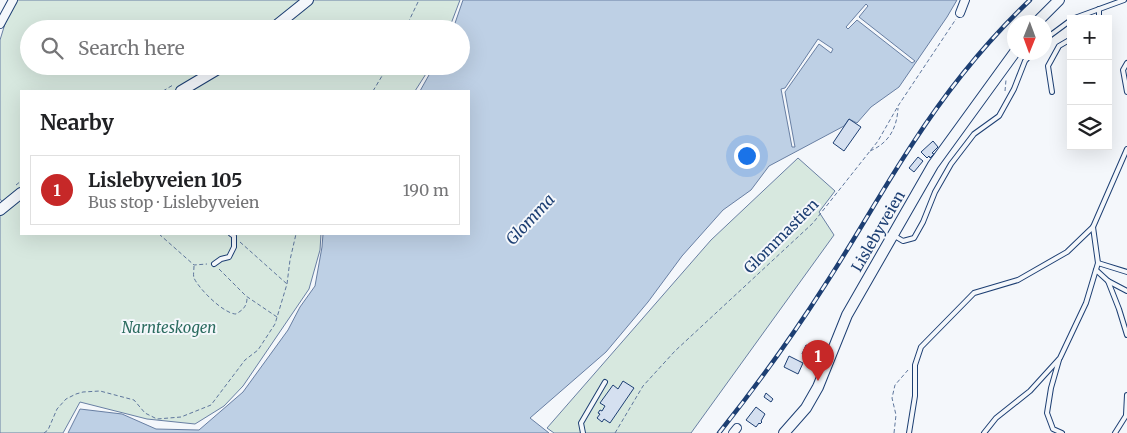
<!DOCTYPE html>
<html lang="en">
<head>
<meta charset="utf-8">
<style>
	body { margin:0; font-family:Merriweather,serif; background:#f6f6f6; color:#202124 }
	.controls { position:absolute; right:15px; top:15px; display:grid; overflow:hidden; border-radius:0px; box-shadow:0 5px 20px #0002 }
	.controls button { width:45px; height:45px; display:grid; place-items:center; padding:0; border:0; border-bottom:1px solid #e0e0e0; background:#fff; color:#202124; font:25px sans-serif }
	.compass { position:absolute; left:1007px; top:15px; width:45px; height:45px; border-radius:50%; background:#fff; box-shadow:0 5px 20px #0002; rotate:181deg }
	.you { position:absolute; left:746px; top:155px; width:18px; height:18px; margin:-12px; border:4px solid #fff; border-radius:50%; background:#1a73e8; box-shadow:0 0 0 8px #1a73e833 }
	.badge { display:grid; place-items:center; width:32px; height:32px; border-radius:50%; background:#c62828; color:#fff; font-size:16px; font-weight:700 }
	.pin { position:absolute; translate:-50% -41px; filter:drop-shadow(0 1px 2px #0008) }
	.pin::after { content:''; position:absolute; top:26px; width:18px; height:15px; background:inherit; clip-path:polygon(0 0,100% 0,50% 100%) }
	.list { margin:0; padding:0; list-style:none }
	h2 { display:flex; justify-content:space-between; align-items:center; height:65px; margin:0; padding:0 20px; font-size:21px }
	h2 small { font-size:16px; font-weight:400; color:#757577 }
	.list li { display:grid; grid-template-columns:32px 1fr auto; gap:15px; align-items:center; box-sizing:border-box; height:70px; margin:0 10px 10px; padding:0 10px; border:1px solid #e0e0e0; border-radius:0px }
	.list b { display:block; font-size:19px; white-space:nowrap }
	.list p { margin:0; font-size:16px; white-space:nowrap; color:#757577 }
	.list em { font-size:16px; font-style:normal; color:#757577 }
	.icon { flex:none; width:28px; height:28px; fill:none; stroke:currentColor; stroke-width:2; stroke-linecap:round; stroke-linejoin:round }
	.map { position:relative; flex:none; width:1127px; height:433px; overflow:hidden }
	.search { position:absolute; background:#fff; box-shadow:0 5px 20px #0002; left:20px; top:20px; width:450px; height:55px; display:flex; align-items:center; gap:12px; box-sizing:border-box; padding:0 18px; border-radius:28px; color:#757577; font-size:19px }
	.panel { position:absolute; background:#fff; box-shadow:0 5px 20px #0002; left:20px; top:90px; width:450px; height:145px; border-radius:0px }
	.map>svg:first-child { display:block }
</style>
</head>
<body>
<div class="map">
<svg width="1127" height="433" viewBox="0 0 1127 433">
	<rect width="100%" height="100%" fill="#f4f7fb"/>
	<g fill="#d7e8df" stroke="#687fa3">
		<polygon points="16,0 460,0 449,29 29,29 29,66 431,66 415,91 21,91 21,234 321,234 320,250 309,289 243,386 224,406 195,424 147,419 80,402 63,433 0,433 0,213 6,207 0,199 0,40 8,14"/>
		<polygon points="798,158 835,191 819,212 834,235 691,433 554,433 547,428 711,240"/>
	</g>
	<polygon fill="#bed0e5" stroke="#687fa3" points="463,0 957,0 947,17 899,87 871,107 857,123 849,119 844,126 769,166 751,190 723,210 682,256 648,302 606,352 530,418 549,433 68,433 80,409 122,414 156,429 199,430 243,392 288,330 300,307 315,286 322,247 323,234 469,234 469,91 420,91 434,66 461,66 461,29 453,29"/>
	<g fill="#f4f7fb" stroke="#687fa3">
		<polygon points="866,4 868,6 859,17 915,61 912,63 857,20 848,29 846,27"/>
		<polygon points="818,39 833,49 831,53 819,44 785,92 795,147 792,147 781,89 785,88"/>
	</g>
	<g fill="#d5e0f0" stroke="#1d3f73">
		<polygon points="849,119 861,127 844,151 833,143"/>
		<polygon points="933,141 938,147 932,153 934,154 930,158 929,156 927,158 921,152"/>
		<polygon points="918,157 923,161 914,172 909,168"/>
		<polygon points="806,345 812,347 807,357 802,354"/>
		<polygon points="789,356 803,363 798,374 784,367"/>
		<polygon points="623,381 634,388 610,423 604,419 602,422 597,418 600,414 598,413 600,410 602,411 605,406 600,403 613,385 618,389"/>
		<polygon points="766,393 773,399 771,402 764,397"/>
		<polygon points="756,407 765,414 761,421 762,422 760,424 759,423 756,427 746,420"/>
	</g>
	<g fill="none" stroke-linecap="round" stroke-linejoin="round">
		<g stroke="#1d3f73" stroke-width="6">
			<g id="lane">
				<polyline points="1072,19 1124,0"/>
				<polyline points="1099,19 1099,9"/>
				<polyline points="1044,40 1071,20"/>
				<polyline points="1127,63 1123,70 1127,92"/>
				<polyline points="1052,92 1048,66 1059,46 1071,39"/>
				<polyline points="893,235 903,241 914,238 923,222 935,192 951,164 974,134 999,116 1014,89 1025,61 1033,52"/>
				<polyline points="1098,263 1127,272"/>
				<polyline points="214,264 221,259 229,257 234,247 234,236 231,234"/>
				<polyline points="1096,270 1108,281 1127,291"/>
				<polyline points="1108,281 1119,309 1127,335"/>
				<polyline points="1059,360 1051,388 1047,413 1053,429 1062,433"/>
				<polyline points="1126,415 1127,395"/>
				<polyline points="583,433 581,423 605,382"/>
				<polyline points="909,433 915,396 915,365 921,347 974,293 1018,280 1067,252 1093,227 1127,149"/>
				<polyline points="984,433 996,418 1030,391 1060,358 1086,303 1098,263 1093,227"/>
				<polyline points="1115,433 1127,414"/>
			</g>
		</g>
		<g stroke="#1d3f73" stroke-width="10">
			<g id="street">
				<polyline points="960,13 965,0"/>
				<polyline points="0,24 13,0"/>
				<polyline points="733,433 737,428"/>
			</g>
		</g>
		<g stroke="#1d3f73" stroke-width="12">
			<g id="secondary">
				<polyline points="1037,22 1059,0"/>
				<polyline points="272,29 308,0"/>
				<polyline points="181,91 223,66"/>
				<polyline points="0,210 21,193"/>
				<polyline points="784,433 806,408 818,387 847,315 933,165 1015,52"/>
			</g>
		</g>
		<g stroke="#5e769c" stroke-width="1" stroke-dasharray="4 2.5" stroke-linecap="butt">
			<polyline points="258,29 263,25"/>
			<polyline points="405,29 419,0"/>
			<polyline points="163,91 173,85"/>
			<polyline points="373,91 388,66"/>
			<polyline points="1005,91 1006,80"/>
			<path d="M870,151C889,143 897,128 898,108"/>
			<polyline points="16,185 21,181"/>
			<polyline points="159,234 194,265 207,264"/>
			<polyline points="240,242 287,284"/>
			<path d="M194,266C194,270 193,275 194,278C199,289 224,314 236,314C243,310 247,306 247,298"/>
			<polyline points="219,269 246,296 277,317"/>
			<polyline points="44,433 48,430 57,409 66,399 76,394 83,392 100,391 134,400 145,413 157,419 181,417 211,405 245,360 258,350 275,324 287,284 290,260 296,234"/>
			<polyline points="615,433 643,386 675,351 813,223 878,141 898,106 956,19"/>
			<polyline points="894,433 896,415 892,398 895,385 908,370"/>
		</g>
		<use href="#lane" stroke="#f4f7fb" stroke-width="4"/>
		<use href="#street" stroke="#f4f7fb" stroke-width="8"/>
		<use href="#secondary" stroke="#f4f7fb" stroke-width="10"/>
		<g stroke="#1d3f73" stroke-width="4.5">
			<path id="rail" d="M719,433C757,385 792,337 825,285C855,239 882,190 913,143C946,92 986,42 1030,0"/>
		</g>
		<use href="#rail" stroke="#f4f7fb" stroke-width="2.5" stroke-dasharray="8" stroke-linecap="butt"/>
	</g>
	<g text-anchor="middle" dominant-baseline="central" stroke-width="4" stroke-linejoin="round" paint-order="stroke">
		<g font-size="15" fill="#1d3f73" stroke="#f4f7fb">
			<text transform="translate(878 231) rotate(-60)">Lislebyveien</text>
			<text transform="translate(781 236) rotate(-45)">Glommastien</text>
		</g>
		<g font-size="15" font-style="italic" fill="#2c6c60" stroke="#f4f7fb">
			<text x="169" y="327">Narnteskogen</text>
		</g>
		<g font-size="16" font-style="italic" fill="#1d3f73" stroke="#f4f7fb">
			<text transform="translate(530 219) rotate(-47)">Glomma</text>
		</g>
	</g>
</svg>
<div class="controls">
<button>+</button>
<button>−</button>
<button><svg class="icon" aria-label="layers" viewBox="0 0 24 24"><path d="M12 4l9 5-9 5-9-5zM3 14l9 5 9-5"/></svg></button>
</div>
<svg class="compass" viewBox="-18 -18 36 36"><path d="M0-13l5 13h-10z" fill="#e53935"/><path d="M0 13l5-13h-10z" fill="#757577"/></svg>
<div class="you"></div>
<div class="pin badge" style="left:818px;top:381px">1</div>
<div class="search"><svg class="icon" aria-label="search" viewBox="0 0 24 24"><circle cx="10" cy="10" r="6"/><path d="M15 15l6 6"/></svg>Search here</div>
<section class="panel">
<h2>Nearby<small></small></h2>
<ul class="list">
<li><span class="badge">1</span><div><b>Lislebyveien 105</b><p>Bus stop · Lislebyveien</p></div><em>190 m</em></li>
</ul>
</section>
</div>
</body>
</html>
